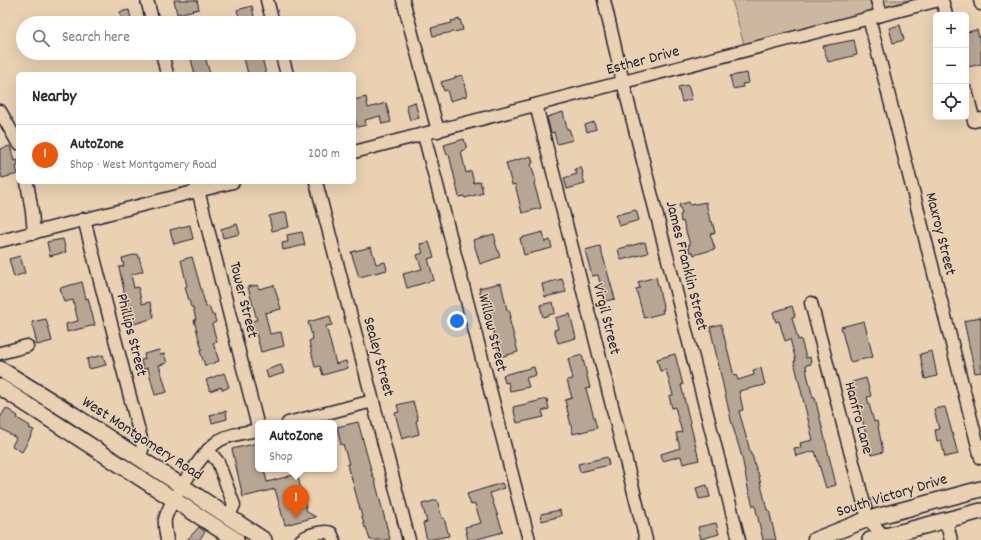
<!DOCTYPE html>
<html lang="en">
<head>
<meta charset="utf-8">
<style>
	body { margin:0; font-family:Dekko,sans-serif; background:#f2f2f3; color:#2b2b33 }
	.controls { position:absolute; right:12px; top:12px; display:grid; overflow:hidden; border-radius:6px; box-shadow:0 4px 16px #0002 }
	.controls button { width:36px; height:36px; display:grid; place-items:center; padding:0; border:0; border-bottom:1px solid #e1e1e2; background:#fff; color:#2b2b33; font:20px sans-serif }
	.you { position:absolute; left:457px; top:321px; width:14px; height:14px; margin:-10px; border:3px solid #fff; border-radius:50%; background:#1a73e8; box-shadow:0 0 0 6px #1a73e833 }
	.badge { display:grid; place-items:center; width:26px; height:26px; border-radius:50%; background:#ea580c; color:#fff; font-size:13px; font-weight:700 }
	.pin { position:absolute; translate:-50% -33px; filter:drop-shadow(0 1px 2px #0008) }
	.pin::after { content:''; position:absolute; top:21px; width:14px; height:12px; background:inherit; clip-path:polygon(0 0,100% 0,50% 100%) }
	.popup { position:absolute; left:255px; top:420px; width:82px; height:52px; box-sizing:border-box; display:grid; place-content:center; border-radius:6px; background:#fff; filter:drop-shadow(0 1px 3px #0005); font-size:13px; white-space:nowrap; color:#7c7c81 }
	.popup b { font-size:15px; color:#2b2b33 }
	.popup::after { content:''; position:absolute; left:50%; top:100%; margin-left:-8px; border:8px solid transparent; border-top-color:#fff }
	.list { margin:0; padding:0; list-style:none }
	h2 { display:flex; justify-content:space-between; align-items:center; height:52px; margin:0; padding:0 16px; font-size:17px }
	h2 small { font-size:13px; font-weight:400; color:#7c7c81 }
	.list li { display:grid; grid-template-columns:26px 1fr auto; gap:12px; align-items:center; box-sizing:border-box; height:60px; padding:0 16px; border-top:1px solid #e1e1e2 }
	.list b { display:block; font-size:15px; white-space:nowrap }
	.list p { margin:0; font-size:13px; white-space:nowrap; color:#7c7c81 }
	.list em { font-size:13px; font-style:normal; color:#7c7c81 }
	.icon { flex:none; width:22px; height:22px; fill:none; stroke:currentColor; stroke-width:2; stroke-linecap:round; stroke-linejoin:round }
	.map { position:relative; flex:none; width:981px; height:540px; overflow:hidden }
	.search { position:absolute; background:#fff; box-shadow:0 4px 16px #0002; left:16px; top:16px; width:340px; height:44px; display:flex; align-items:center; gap:10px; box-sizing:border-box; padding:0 14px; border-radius:22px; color:#7c7c81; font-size:15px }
	.panel { position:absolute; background:#fff; box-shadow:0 4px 16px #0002; left:16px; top:72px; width:340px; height:112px; border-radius:6px }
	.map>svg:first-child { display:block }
</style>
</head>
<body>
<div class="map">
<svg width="981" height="540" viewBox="0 0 981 540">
	<rect width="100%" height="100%" fill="#e9d1b1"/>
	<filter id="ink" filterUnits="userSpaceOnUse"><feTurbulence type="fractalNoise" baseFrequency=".025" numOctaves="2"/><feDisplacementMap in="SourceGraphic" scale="8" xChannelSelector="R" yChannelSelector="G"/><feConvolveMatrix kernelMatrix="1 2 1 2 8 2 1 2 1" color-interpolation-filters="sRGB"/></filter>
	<g filter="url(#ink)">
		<polygon fill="#ccb8a0" stroke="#776d6e" points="732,0 912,0 744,45"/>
		<g fill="#b7a693" stroke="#22223b">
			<polygon points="174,0 197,0 199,9 177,14"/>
			<polygon points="252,6 254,17 240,20 237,10"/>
			<polygon points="129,10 132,23 122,23 120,12"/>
			<polygon points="460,19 463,30 433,36 431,28 452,23 451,21"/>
			<polygon points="900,25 904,40 893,43 889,28"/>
			<polygon points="977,30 981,44 981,64 968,67 966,67 966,32"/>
			<polygon points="854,40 857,55 828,62 823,46"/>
			<polygon points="204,53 210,74 195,74 190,56"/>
			<polygon points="261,54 266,74 248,74 244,58"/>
			<polygon points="747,73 749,83 742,84 743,87 733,89 730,76"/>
			<polygon points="462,75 467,96 450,101 447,90 444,91 441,82 455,78 455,77"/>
			<polygon points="688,85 692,99 682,102 678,87"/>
			<polygon points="366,97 368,108 386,103 391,122 382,124 380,116 365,120 366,125 357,127 354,114 354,100"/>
			<polygon points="415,102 419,118 410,120 406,105"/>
			<polygon points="563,112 567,129 569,129 573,140 557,144 554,132 551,133 547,117"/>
			<polygon points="594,122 596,129 587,132 585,125"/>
			<polygon points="464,139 467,149 461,151 466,173 471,171 474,183 480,181 483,193 465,198 464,196 459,197 449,154 447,155 444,145"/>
			<polygon points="10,146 14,161 18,160 18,166 16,167 18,174 2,178 0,169 0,149"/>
			<polygon points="531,156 533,163 531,164 536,182 534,183 541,208 522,213 515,184 512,185 506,163"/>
			<polygon points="581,167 583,173 582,174 585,184 567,189 564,178 577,174 575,169"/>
			<polygon points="689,202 690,205 706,202 710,221 712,221 715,233 710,234 715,249 694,255 693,252 690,252 688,245 690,245 683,221 681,222 680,215 682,214 679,205"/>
			<polygon points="636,210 639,220 619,226 616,215"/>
			<polygon points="286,212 289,227 272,231 269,216"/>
			<polygon points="237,224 240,234 223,238 221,229"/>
			<polygon points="190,225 193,239 174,244 170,230"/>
			<polygon points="302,232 305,245 283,250 282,243 288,242 287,235"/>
			<polygon points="543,232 545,242 550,240 552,248 524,255 520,238"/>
			<polygon points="494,234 496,242 495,242 500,257 480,264 473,240"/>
			<polygon points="63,239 66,252 50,256 47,242"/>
			<polygon points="429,242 434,257 428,259 434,280 407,288 403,274 422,269 417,255 423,253 420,244"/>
			<polygon points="645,242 648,253 621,260 618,249"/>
			<polygon points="600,246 615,299 605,301 598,275 592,276 585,250"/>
			<polygon points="371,247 376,264 385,262 387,270 359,277 351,252"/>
			<polygon points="138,254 143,271 131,275 134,288 138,287 142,304 150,302 154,318 134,324 128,305 127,305 119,267 124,266 122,258"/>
			<polygon points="20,256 25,273 14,277 9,259"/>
			<polygon points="192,257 206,307 209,306 212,315 214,315 216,322 212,324 217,342 213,343 219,361 205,366 200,351 202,350 194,320 196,320 193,307 191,307 185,287 187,286 181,260"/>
			<polygon points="656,277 664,310 662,310 663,313 644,318 636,289 640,288 638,282"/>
			<polygon points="562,279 566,292 545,297 542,284"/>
			<polygon points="82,282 86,299 88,298 95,325 67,332 66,324 78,321 73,300 64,302 60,288"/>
			<polygon points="501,283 507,310 509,310 511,317 509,318 518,352 500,357 491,323 489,323 487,316 490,315 485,295 481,296 479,288"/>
			<polygon points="257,285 259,289 274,285 281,309 265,313 270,334 281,332 284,346 261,352 256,333 251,334 248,322 257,320 248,287"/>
			<polygon points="553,302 555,313 543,317 540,305"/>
			<polygon points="792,306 795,316 792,317 798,340 801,339 806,358 810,357 811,364 806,365 807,374 813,398 815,398 836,485 826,488 815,451 796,456 794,448 801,447 800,443 813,440 794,361 796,361 790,339 785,341 779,321 776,322 773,312"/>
			<polygon points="570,314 576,338 558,343 554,330 558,329 555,318"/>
			<polygon points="330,316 332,325 326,326 336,364 346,361 348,368 323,375 320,366 315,367 309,341 313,339 308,322"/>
			<polygon points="980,317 981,322 981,372 975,373 964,321"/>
			<polygon points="46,319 52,341 37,345 32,322"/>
			<polygon points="864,321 873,357 850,362 841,327"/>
			<polygon points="721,324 734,376 736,375 738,380 754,375 753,370 761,368 765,385 739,391 743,410 739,411 751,455 752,455 757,472 758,472 767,510 769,510 776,540 763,540 755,505 753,506 748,488 742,457 731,420 710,327"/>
			<polygon points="159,350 160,355 164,354 167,363 159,365 167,392 155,395 148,368 143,369 141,360 145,359 144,354"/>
			<polygon points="932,351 937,376 925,379 920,354"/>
			<polygon points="675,354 683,385 681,385 699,460 683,464 681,456 663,461 661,454 680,448 676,433 682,432 675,407 672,408 669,396 673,395 666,370 660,371 657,359"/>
			<polygon points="103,355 106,365 89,369 87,359"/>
			<polygon points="582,355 590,388 586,389 597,428 573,434 565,400 572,398 567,380 573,379 568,359"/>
			<polygon points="281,365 284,373 268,378 266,370"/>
			<polygon points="534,367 536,375 526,378 529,387 510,391 508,382 505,383 503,375"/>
			<polygon points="224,373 229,387 223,390 221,387 210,391 206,380"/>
			<polygon points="866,378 871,396 867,397 874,422 877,421 883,452 871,455 862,418 860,418 852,382"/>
			<polygon points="547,399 549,409 542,411 544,417 517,423 513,407"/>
			<polygon points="413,401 418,420 416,421 419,434 402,439 395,413 399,412 397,405"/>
			<polygon points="945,407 958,454 945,457 941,440 937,441 935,430 939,429 934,409"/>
			<polygon points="6,408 18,416 17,418 30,426 29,428 34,430 22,452 12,446 16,438 0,428 0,418"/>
			<polygon points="226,411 227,419 212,423 210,415"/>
			<polygon points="358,422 373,477 374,477 390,539 385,540 370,540 366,527 365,528 350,472 349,473 347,464 349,464 343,444 341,445 337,427"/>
			<polygon points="258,443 258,469 264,469 267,482 297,474 307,512 316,517 285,525 275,489 243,497 232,449"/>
			<polygon points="607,457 609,465 580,472 578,464"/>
			<polygon points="502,483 504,488 490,493 503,532 477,539 477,540 468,540 465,527 481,523 475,504 471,505 467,494"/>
			<polygon points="707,485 710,497 699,499 696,488"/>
			<polygon points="437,500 442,518 444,518 449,536 427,540 423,523 427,522 422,504"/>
			<polygon points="560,510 561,516 542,521 541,514"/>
			<polygon points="716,523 719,534 701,539 698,527"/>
			<polygon points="199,527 205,532 199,540 187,540"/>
		</g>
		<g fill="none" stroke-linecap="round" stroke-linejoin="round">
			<g stroke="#22223b" stroke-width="15">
				<g id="minor">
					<polyline points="147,0 153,23"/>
					<polyline points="267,0 273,23"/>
					<polyline points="403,0 438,131"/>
					<polyline points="604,0 623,82 739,540"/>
					<polyline points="877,0 881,15"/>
					<polyline points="942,0 946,15"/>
					<polyline points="980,0 981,4"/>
					<polyline points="869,18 981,458"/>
					<polyline points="162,53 167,74"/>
					<polyline points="281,53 287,74"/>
					<polyline points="966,91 974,121 981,119"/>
					<polyline points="536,105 646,540"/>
					<polyline points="0,111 18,143"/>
					<polyline points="424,135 529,540"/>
					<polyline points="354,152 939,0"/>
					<polyline points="27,182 32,212 34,233"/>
					<polyline points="196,182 258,427"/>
					<polyline points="316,182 409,540"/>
					<polyline points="84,219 143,447 139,458"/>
					<polyline points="0,241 233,182"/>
					<polyline points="811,303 868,519 884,536 885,540"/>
					<polyline points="0,353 27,346"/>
					<polyline points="288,423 373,401"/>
					<polyline points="208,450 218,462 234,505 228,517"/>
					<polyline points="946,521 951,540"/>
					<path d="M167,540C166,533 164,526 165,519C170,501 202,453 217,442C226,435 246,432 258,430"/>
					<path d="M301,540C307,535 324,530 331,533L334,540"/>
				</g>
			</g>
			<g stroke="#22223b" stroke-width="18">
				<g id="major">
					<polyline points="0,369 74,415 264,540"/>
					<polyline points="0,387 236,540"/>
					<polyline points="815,540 868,519 981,489"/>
					<polyline points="870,540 981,511"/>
				</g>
			</g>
			<use href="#minor" stroke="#e9d1b1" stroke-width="12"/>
			<use href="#major" stroke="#e9d1b1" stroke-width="15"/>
		</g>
	</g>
	<g text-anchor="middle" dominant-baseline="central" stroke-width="3" stroke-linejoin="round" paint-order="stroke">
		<g font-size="16" fill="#22223b" stroke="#e9d1b1">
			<text transform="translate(643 61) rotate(-15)">Esther Drive</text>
			<text transform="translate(940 234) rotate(76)">Maxroy Street</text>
			<text transform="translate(686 266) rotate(76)">James Franklin Street</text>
			<text transform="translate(243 300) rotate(76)">Tower Street</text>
			<text transform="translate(606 319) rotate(76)">Virgil Street</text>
			<text transform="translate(492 333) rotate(76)">Willow Street</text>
			<text transform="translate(131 335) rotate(76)">Phillips Street</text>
			<text transform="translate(378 357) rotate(75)">Sealey Street</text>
			<text transform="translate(858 418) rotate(75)">Hanfro Lane</text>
			<text transform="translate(142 439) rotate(33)">West Montgomery Road</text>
			<text transform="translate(892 496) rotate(-17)">South Victory Drive</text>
		</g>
	</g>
</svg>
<div class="controls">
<button>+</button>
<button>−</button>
<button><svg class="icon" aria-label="locate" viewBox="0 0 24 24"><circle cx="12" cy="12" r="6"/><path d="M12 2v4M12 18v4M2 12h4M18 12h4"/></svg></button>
</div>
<div class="you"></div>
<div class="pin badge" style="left:296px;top:518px">1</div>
<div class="popup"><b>AutoZone</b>Shop</div>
<div class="search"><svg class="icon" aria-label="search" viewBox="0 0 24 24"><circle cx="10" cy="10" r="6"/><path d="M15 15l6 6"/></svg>Search here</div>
<section class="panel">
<h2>Nearby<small></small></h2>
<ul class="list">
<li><span class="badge">1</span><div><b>AutoZone</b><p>Shop · West Montgomery Road</p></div><em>200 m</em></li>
</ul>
</section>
</div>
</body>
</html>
